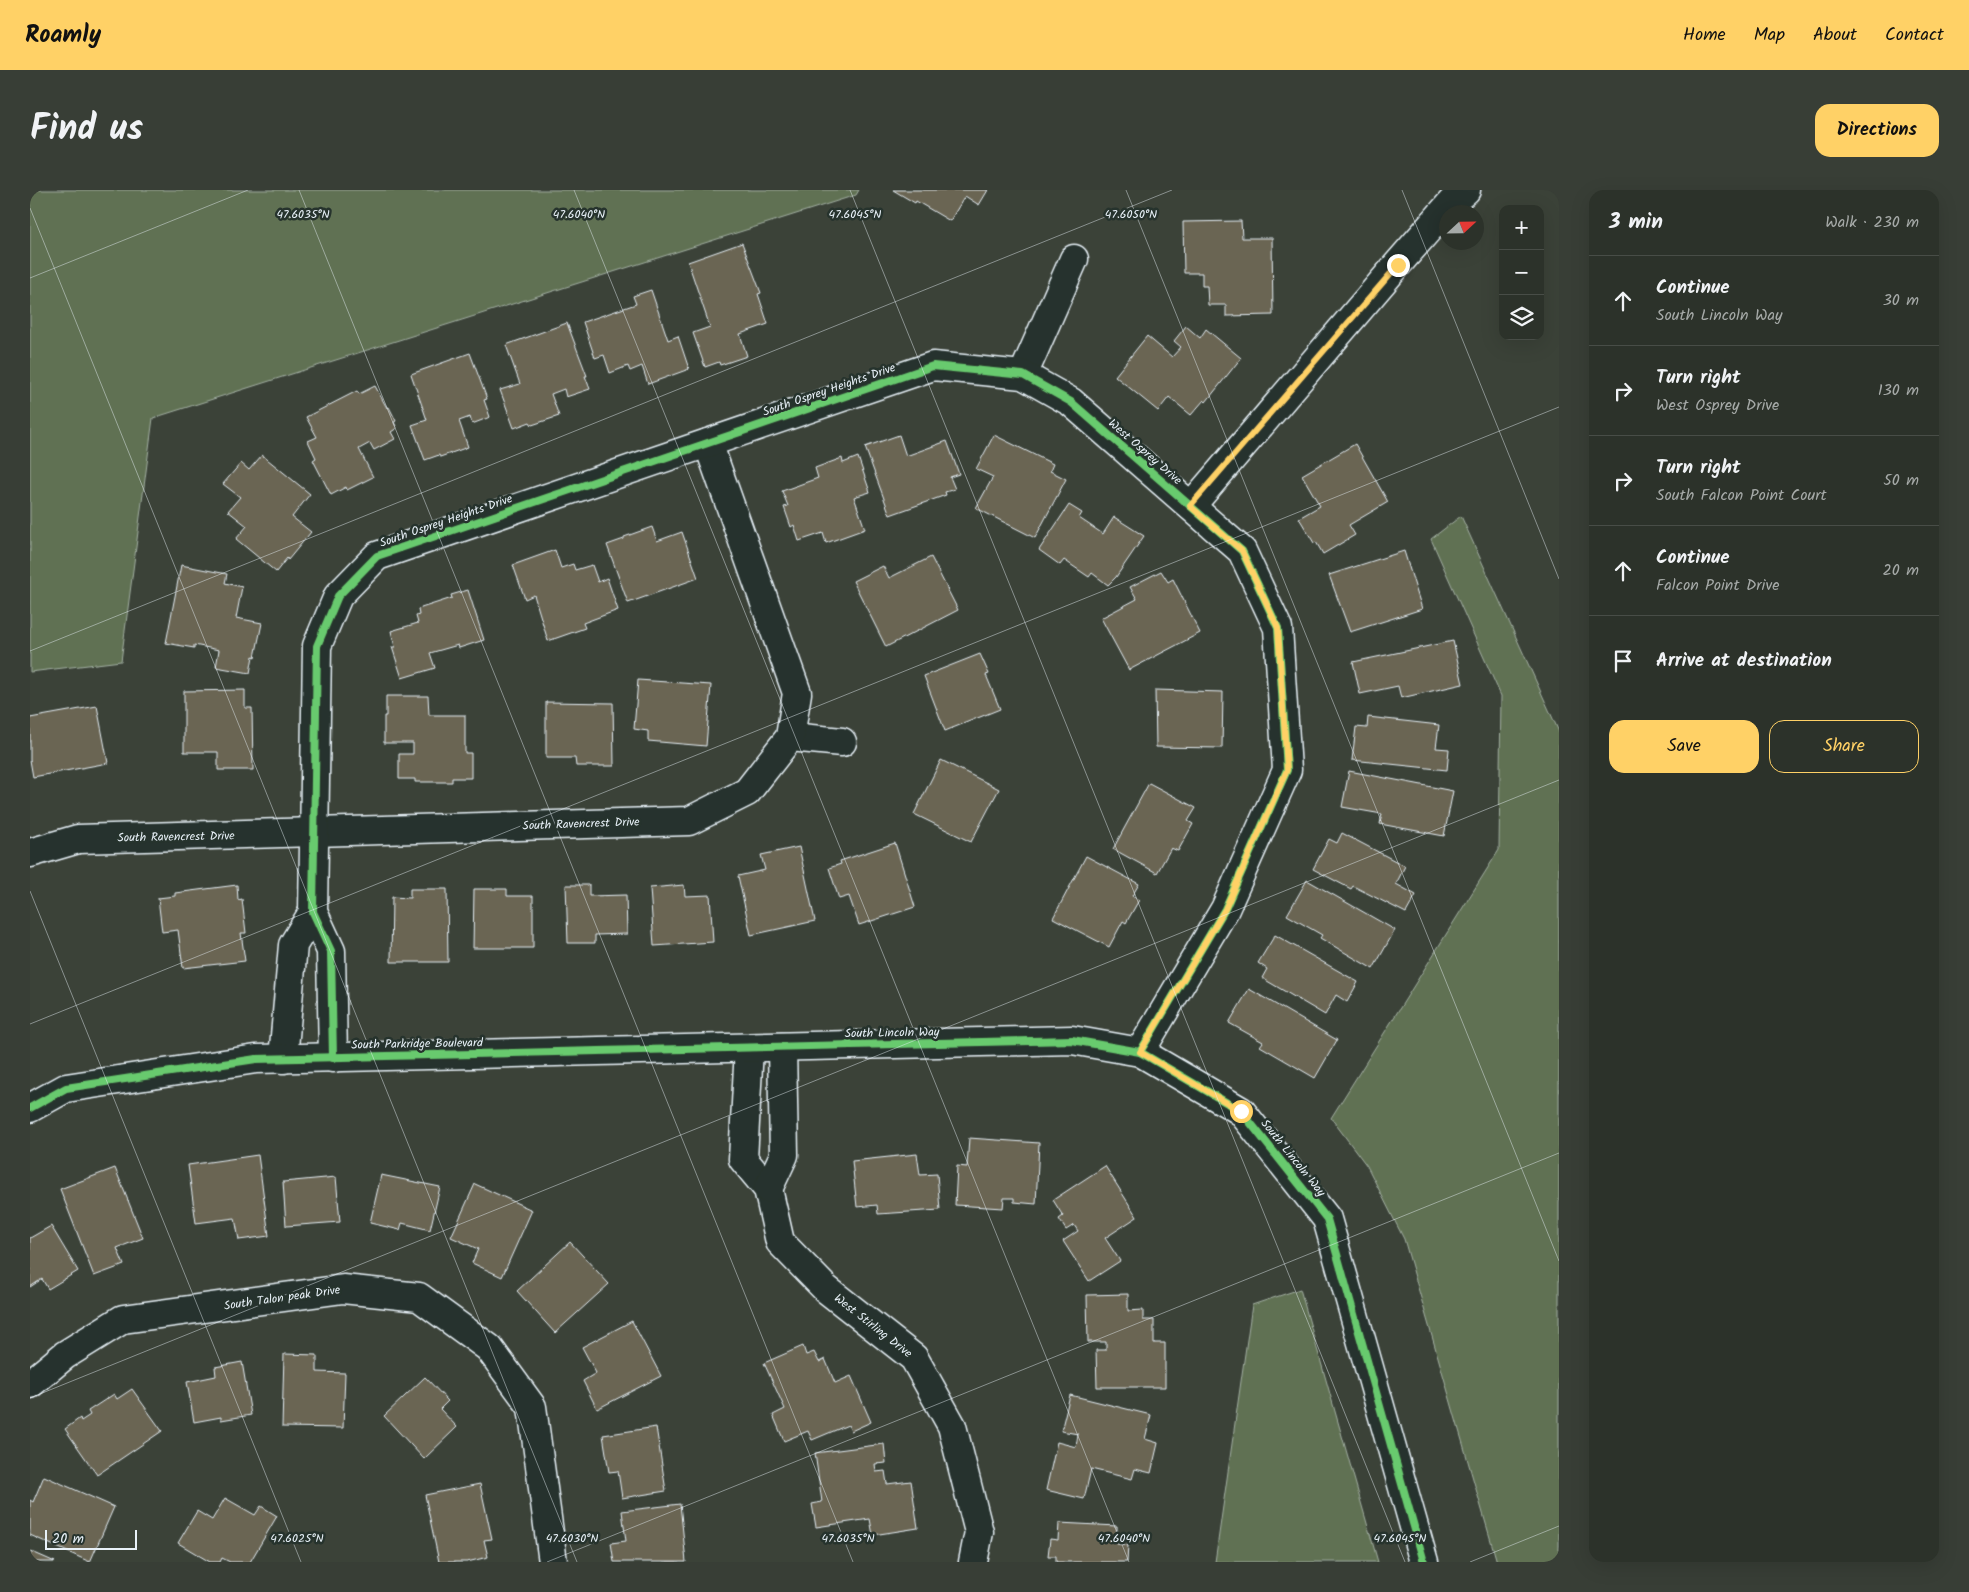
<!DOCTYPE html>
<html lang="en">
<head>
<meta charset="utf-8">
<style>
	body { margin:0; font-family:Kalam,sans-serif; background:#383e36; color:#f1f3f6 }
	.controls { position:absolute; right:15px; top:15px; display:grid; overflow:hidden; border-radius:10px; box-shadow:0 5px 20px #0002 }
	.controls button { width:45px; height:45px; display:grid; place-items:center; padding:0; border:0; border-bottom:1px solid #484d47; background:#2c322a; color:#f1f3f6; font:25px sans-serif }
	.compass { position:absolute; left:1409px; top:15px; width:45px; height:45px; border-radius:50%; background:#2c322a; box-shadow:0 5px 20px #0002; rotate:68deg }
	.scale { position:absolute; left:15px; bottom:12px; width:92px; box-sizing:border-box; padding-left:5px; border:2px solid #e8f1f8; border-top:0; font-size:14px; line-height:18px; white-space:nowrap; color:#e8f1f8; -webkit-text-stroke:4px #26332d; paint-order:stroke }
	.stop { position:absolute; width:15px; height:15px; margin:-11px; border:4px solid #ffd166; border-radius:50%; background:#fff }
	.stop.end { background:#ffd166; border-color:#fff; box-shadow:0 1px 5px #0008 }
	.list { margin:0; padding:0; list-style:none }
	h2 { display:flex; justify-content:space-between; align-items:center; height:65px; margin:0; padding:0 20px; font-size:21px }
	h2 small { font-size:16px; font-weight:400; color:#a6aaa8 }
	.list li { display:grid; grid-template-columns:32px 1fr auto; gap:15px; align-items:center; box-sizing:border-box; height:90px; padding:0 20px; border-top:1px solid #484d47 }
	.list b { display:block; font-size:19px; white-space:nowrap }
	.list p { margin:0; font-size:16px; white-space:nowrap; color:#a6aaa8 }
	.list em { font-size:16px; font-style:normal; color:#a6aaa8 }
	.actions { display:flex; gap:10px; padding:15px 20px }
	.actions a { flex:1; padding:11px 0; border:1px solid #ffd166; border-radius:15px; text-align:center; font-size:18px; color:#ffd166 }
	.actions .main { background:#ffd166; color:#111 }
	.icon { flex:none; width:28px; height:28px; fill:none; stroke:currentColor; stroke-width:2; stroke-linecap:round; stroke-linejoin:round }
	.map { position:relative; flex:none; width:1529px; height:1372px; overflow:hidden; border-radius:15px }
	header { display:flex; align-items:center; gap:30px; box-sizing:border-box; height:70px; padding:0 25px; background:#ffd166; color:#111 }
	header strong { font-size:24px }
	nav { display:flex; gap:28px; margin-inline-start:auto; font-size:18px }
	.intro { display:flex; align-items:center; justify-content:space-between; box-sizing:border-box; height:120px; padding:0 30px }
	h1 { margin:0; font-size:35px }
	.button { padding:12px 22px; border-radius:15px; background:#ffd166; color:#111; font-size:18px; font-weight:700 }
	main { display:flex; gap:30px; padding:0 30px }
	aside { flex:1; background:#2c322a; border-radius:15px; box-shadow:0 5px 20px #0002 }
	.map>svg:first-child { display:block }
</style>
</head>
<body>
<header>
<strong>Roamly</strong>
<nav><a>Home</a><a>Map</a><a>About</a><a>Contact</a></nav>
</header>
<div class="intro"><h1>Find us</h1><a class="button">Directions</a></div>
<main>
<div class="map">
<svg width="1529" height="1372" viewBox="0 0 1529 1372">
	<rect width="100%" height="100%" fill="#3b4238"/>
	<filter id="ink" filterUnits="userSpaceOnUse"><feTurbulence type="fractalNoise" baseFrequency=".02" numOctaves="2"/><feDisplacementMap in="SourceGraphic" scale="10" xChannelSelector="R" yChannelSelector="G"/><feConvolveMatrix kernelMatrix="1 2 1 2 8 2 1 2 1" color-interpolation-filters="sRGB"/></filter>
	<g filter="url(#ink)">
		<g fill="#617152" stroke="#a4b1a5">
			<polygon points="0,0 829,0 826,5 123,228 91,471 0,482"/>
			<polygon points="1431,326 1529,542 1529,1372 1467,1372 1374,1049 1337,976 1301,928 1469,660 1471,506 1401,349"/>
			<polygon points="1270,1099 1348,1372 1185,1372 1222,1115"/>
		</g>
		<g fill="#6b6553" stroke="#e8f1f8">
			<polygon points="863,0 958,0 949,15 935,6 920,31 886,11 885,13"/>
			<polygon points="1211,31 1212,48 1242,48 1243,125 1196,126 1196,115 1178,115 1177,96 1172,96 1172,83 1154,83 1153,32"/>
			<polygon points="712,53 731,103 728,104 738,134 710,144 717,166 690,175 689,172 675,177 663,143 680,137 658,72"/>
			<polygon points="621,100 638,150 648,146 659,179 618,194 612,176 600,181 598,176 580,183 574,165 565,168 553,132 606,114 603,106"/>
			<polygon points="537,133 557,186 555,186 560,199 536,207 534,199 521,204 529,226 502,235 500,232 484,238 470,200 490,194 476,155"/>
			<polygon points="1156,136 1170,148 1176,139 1211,168 1176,212 1174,210 1161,225 1139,207 1128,221 1085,186 1117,146 1142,167 1151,157 1144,151"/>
			<polygon points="440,163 457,209 454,210 460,227 442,234 440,227 429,231 438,257 410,267 409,265 395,270 382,235 397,230 381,184"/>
			<polygon points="345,196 357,218 359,217 366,231 364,232 367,238 361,242 365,249 344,260 340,253 329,259 343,287 317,300 316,297 301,305 283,270 286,268 278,251 287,247 276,227 327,201 329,204"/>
			<polygon points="869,245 876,266 917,251 929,284 920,287 925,299 915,302 916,305 860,325 835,257"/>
			<polygon points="964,245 1023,274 1020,281 1036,289 1005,348 946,318 963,287 946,279"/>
			<polygon points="1325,254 1358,312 1319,335 1325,345 1293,364 1286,352 1284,353 1269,328 1290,316 1272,285"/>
			<polygon points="232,265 280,304 262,327 281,342 258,370 257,368 246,382 206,349 217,336 198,321 210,307 193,294 211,273 219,280"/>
			<polygon points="828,267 840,302 824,307 835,339 796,353 793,343 769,351 764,335 761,337 754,317 758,316 752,301 788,288 785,278 812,268 813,273"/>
			<polygon points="1039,315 1052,323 1049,328 1073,344 1084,327 1114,346 1086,387 1078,395 1062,383 1059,387 1034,370 1030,375 1009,360"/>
			<polygon points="622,337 627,351 652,342 668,388 598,413 577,355 594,349 594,347"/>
			<polygon points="525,360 531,378 543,374 545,380 562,375 568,392 577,388 588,420 553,433 555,438 518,451 504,405 495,409 483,375"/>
			<polygon points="1374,361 1392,419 1320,442 1299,385"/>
			<polygon points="901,367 928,420 856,457 823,391 853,376 859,388"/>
			<polygon points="151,375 197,384 195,393 212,397 206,428 232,433 225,467 223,466 220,483 186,477 189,460 164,455 164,458 136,453"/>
			<polygon points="1131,381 1138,392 1143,389 1170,443 1099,480 1071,428 1107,409 1100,397"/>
			<polygon points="438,400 454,450 429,458 428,455 400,463 405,478 372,488 362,457 365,457 361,441 388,433 386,426 389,425 388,419 422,408 421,405"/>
			<polygon points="1423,451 1433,494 1371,508 1368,496 1330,504 1323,472"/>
			<polygon points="950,464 959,484 956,485 970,519 915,541 894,486"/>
			<polygon points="608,490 681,495 676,556 618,551 618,541 604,539"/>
			<polygon points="215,500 215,518 222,518 223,580 188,580 188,562 154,562 154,501"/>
			<polygon points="1125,500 1193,502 1192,558 1126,557"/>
			<polygon points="356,506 398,506 399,525 435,525 435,563 441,563 441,588 422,588 422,592 385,592 385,589 369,589 369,564 383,564 383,553 354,553 354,526 356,526"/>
			<polygon points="516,512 583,513 584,576 546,576 545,568 516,568"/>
			<polygon points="67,516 78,573 3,587 0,570 0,528"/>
			<polygon points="1338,527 1409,535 1406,558 1419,559 1417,580 1322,570 1326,537 1337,538"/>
			<polygon points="911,570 969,599 941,652 884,624"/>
			<polygon points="1319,581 1423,601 1414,646 1350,634 1352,624 1312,617"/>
			<polygon points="1119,593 1166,618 1158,631 1163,634 1148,661 1141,658 1127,683 1083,659"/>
			<polygon points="1312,643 1375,676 1366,694 1386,705 1376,723 1323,696 1321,699 1283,679 1299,649 1307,653"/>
			<polygon points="865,653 885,717 829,735 819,706 809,709 799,678 811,674 810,671"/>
			<polygon points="769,657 785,731 721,745 708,686 735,680 731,665"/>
			<polygon points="1056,666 1109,694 1102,706 1109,710 1096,733 1093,731 1079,757 1023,728"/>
			<polygon points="1277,690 1365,740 1343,779 1290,748 1292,745 1257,725"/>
			<polygon points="207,695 208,710 212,709 216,743 211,743 215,771 153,778 148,740 132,742 128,708 145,706 145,703"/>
			<polygon points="536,695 559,695 559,706 596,705 597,744 565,745 565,753 538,753"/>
			<polygon points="654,695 655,706 680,705 683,752 624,756 620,698"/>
			<polygon points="380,699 417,699 418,772 361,772 362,707 380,708"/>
			<polygon points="444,699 477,699 477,706 503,706 503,758 443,758"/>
			<polygon points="1245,745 1328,792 1317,812 1306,805 1295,825 1232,788 1237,779 1228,773"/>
			<polygon points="1219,799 1307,850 1285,888 1230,856 1233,852 1199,833"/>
			<polygon points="939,948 1009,953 1006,1014 984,1012 984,1008 974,1008 973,1018 925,1015 927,976 937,977"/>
			<polygon points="887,964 890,985 907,984 910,1020 848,1024 847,1015 827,1017 822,971"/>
			<polygon points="228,965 239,1046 209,1050 205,1028 166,1033 158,975"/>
			<polygon points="1075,976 1107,1027 1075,1048 1090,1071 1059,1091 1033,1051 1048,1041 1044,1035 1036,1040 1029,1029 1033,1026 1023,1010"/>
			<polygon points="85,978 113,1048 87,1058 94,1075 64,1086 30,999"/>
			<polygon points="351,985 410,997 400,1040 372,1033 370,1040 340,1033"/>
			<polygon points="306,987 310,1032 256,1036 253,992"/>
			<polygon points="445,994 502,1020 472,1087 442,1073 448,1059 421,1047"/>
			<polygon points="21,1036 48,1081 18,1099 12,1089 0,1097 0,1048"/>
			<polygon points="540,1052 579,1094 525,1143 487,1101"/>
			<polygon points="1098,1104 1098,1121 1113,1120 1113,1130 1124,1130 1124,1153 1135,1153 1135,1197 1067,1197 1066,1160 1076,1160 1076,1152 1058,1152 1057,1105"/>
			<polygon points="602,1131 631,1186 567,1219 553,1191 566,1183 552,1157"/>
			<polygon points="773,1156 776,1165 784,1162 789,1172 795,1169 805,1193 821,1186 841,1232 821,1241 818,1235 782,1250 778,1241 754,1251 743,1225 755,1219 734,1173"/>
			<polygon points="254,1164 287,1165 287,1182 315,1183 313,1238 252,1237"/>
			<polygon points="212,1172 221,1225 191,1230 191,1227 164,1232 157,1192 186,1186 185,1177"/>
			<polygon points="395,1187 418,1211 410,1219 427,1237 394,1269 354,1226"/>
			<polygon points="102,1199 132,1241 67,1285 35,1239 50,1228 51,1231 60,1225 58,1221 84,1204 87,1209"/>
			<polygon points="1040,1205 1121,1225 1115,1249 1128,1253 1121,1283 1105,1279 1102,1289 1061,1279 1054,1309 1016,1300 1027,1252 1046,1257 1048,1244 1031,1241"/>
			<polygon points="626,1237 636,1301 592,1308 588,1281 579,1282 573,1245"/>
			<polygon points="854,1254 856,1273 845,1274 846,1282 855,1281 857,1294 881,1291 888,1338 843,1345 840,1329 786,1337 782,1314 792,1312 785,1263"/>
			<polygon points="14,1286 84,1317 60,1372 0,1345 0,1310 3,1312"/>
			<polygon points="450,1294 462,1349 454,1350 458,1367 437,1372 409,1372 395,1305"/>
			<polygon points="195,1308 225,1325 231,1316 247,1326 220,1372 200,1372 192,1368 190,1372 180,1372 148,1353 167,1321 182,1330"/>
			<polygon points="650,1314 656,1372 584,1372 581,1353 596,1351 592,1321"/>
			<polygon points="1029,1333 1087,1336 1087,1354 1098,1355 1097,1372 1026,1372 1026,1366 1018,1366 1020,1349 1028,1350"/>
			<polygon points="0,1361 25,1372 0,1372"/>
		</g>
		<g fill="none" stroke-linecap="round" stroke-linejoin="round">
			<g stroke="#e8f1f8" stroke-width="31">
				<g id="street">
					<polyline points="993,185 1044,69"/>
					<polyline points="1161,316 1367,75 1422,12 1436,0"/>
					<polyline points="760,547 812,552"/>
					<polyline points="0,663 48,649 659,631 717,602 760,547 767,503 678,253"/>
					<polyline points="719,858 713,969 738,999 750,1052 796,1099 884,1168 922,1236 949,1342 943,1372"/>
					<polyline points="303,868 301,761 283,722 287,456 308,406 347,366 903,176 993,185 1041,212 1212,361 1248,438 1257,580 1195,719 1110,862"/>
					<polyline points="253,869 263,755 283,722"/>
					<polyline points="0,918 36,898 226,869 1042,850 1110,862 1211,921 1297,1029 1394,1372"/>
					<polyline points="738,999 754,965 752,857"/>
					<polyline points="0,1194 35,1165 93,1129 313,1099 389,1107 459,1158 502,1217 523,1372"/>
				</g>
			</g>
			<use href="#street" stroke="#26332d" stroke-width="28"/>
			<g stroke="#26332d" stroke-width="11">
				<g id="cycleway">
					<polyline points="303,868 301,761 283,722 287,456 308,406 347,366 903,176 993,185 1041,212 1212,361 1248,438 1257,580 1195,719 1110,862"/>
					<polyline points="0,918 36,898 226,869 1042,850 1110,862 1211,921 1297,1029 1394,1372"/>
				</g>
			</g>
			<use href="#cycleway" stroke="#67ca6e" stroke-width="8"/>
		</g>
	</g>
	<g fill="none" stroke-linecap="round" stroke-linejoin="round" filter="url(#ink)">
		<polyline stroke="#ffd166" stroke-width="6" points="1211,921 1110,862 1195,719 1257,580 1248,438 1212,361 1160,316 1368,75"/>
	</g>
	<path fill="none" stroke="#e8f1f8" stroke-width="1" stroke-opacity="0.45" d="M269,0L823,1372M544,0L1099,1372M820,0L1375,1372M1096,0L1529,1071M1372,0L1529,389M0,18L547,1372M0,88L218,0M0,461L1142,0M0,701L271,1372M0,834L1529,217M0,1208L1529,590M517,1372L1529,963M1440,1372L1529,1336"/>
	<g text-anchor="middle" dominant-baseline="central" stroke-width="5" stroke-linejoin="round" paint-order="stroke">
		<g font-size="12" fill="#e8f1f8" stroke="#26332d">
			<text transform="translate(799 200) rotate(-19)">South Osprey Heights Drive</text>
			<text transform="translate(1115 262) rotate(41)">West Osprey Drive</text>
			<text transform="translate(416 331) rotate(-19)">South Osprey Heights Drive</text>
			<text transform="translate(551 634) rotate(-2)">South Ravencrest Drive</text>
			<text transform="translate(146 647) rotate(-1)">South Ravencrest Drive</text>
			<text transform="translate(862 843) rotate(-1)">South Lincoln Way</text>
			<text transform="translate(387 854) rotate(-1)">South Parkridge Boulevard</text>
			<text transform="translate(1263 968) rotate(51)">South Lincoln Way</text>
			<text transform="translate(252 1108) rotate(-8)">South Talon peak Drive</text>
			<text transform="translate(843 1136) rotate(38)">West Stirling Drive</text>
		</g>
	</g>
	<g font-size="12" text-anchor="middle" fill="#e8f1f8" stroke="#26332d" stroke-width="5" stroke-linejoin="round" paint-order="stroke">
		<text x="1101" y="28">47.6050°N</text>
		<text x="273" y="28">47.6035°N</text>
		<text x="549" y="28">47.6040°N</text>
		<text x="825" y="28">47.6045°N</text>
		<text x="267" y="1352">47.6025°N</text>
		<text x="542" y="1352">47.6030°N</text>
		<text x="818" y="1352">47.6035°N</text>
		<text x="1094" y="1352">47.6040°N</text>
		<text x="1370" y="1352">47.6045°N</text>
	</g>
</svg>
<div class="controls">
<button>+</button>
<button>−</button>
<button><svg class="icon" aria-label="layers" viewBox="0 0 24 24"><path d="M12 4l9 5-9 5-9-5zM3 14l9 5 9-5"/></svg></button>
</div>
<svg class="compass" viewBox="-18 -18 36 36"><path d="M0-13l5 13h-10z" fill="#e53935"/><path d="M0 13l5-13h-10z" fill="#a6aaa8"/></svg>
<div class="scale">20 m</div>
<div class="stop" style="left:1211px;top:921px"></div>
<div class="stop end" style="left:1368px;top:75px"></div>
</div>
<aside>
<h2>3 min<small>Walk · 230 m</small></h2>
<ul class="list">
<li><svg class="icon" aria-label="ahead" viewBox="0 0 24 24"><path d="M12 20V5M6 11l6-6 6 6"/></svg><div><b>Continue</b><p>South Lincoln Way</p></div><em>30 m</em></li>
<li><svg class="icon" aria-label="right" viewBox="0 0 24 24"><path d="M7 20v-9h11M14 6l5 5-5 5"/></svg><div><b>Turn right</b><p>West Osprey Drive</p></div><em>130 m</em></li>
<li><svg class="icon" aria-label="right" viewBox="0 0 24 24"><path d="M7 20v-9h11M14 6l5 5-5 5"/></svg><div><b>Turn right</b><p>South Falcon Point Court</p></div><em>50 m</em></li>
<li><svg class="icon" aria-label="ahead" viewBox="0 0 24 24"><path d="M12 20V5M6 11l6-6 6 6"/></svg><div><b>Continue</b><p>Falcon Point Drive</p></div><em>20 m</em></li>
<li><svg class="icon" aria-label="arrive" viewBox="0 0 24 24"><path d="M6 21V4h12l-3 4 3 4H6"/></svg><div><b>Arrive at destination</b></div></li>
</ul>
<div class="actions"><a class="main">Save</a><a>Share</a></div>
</aside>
</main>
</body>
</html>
